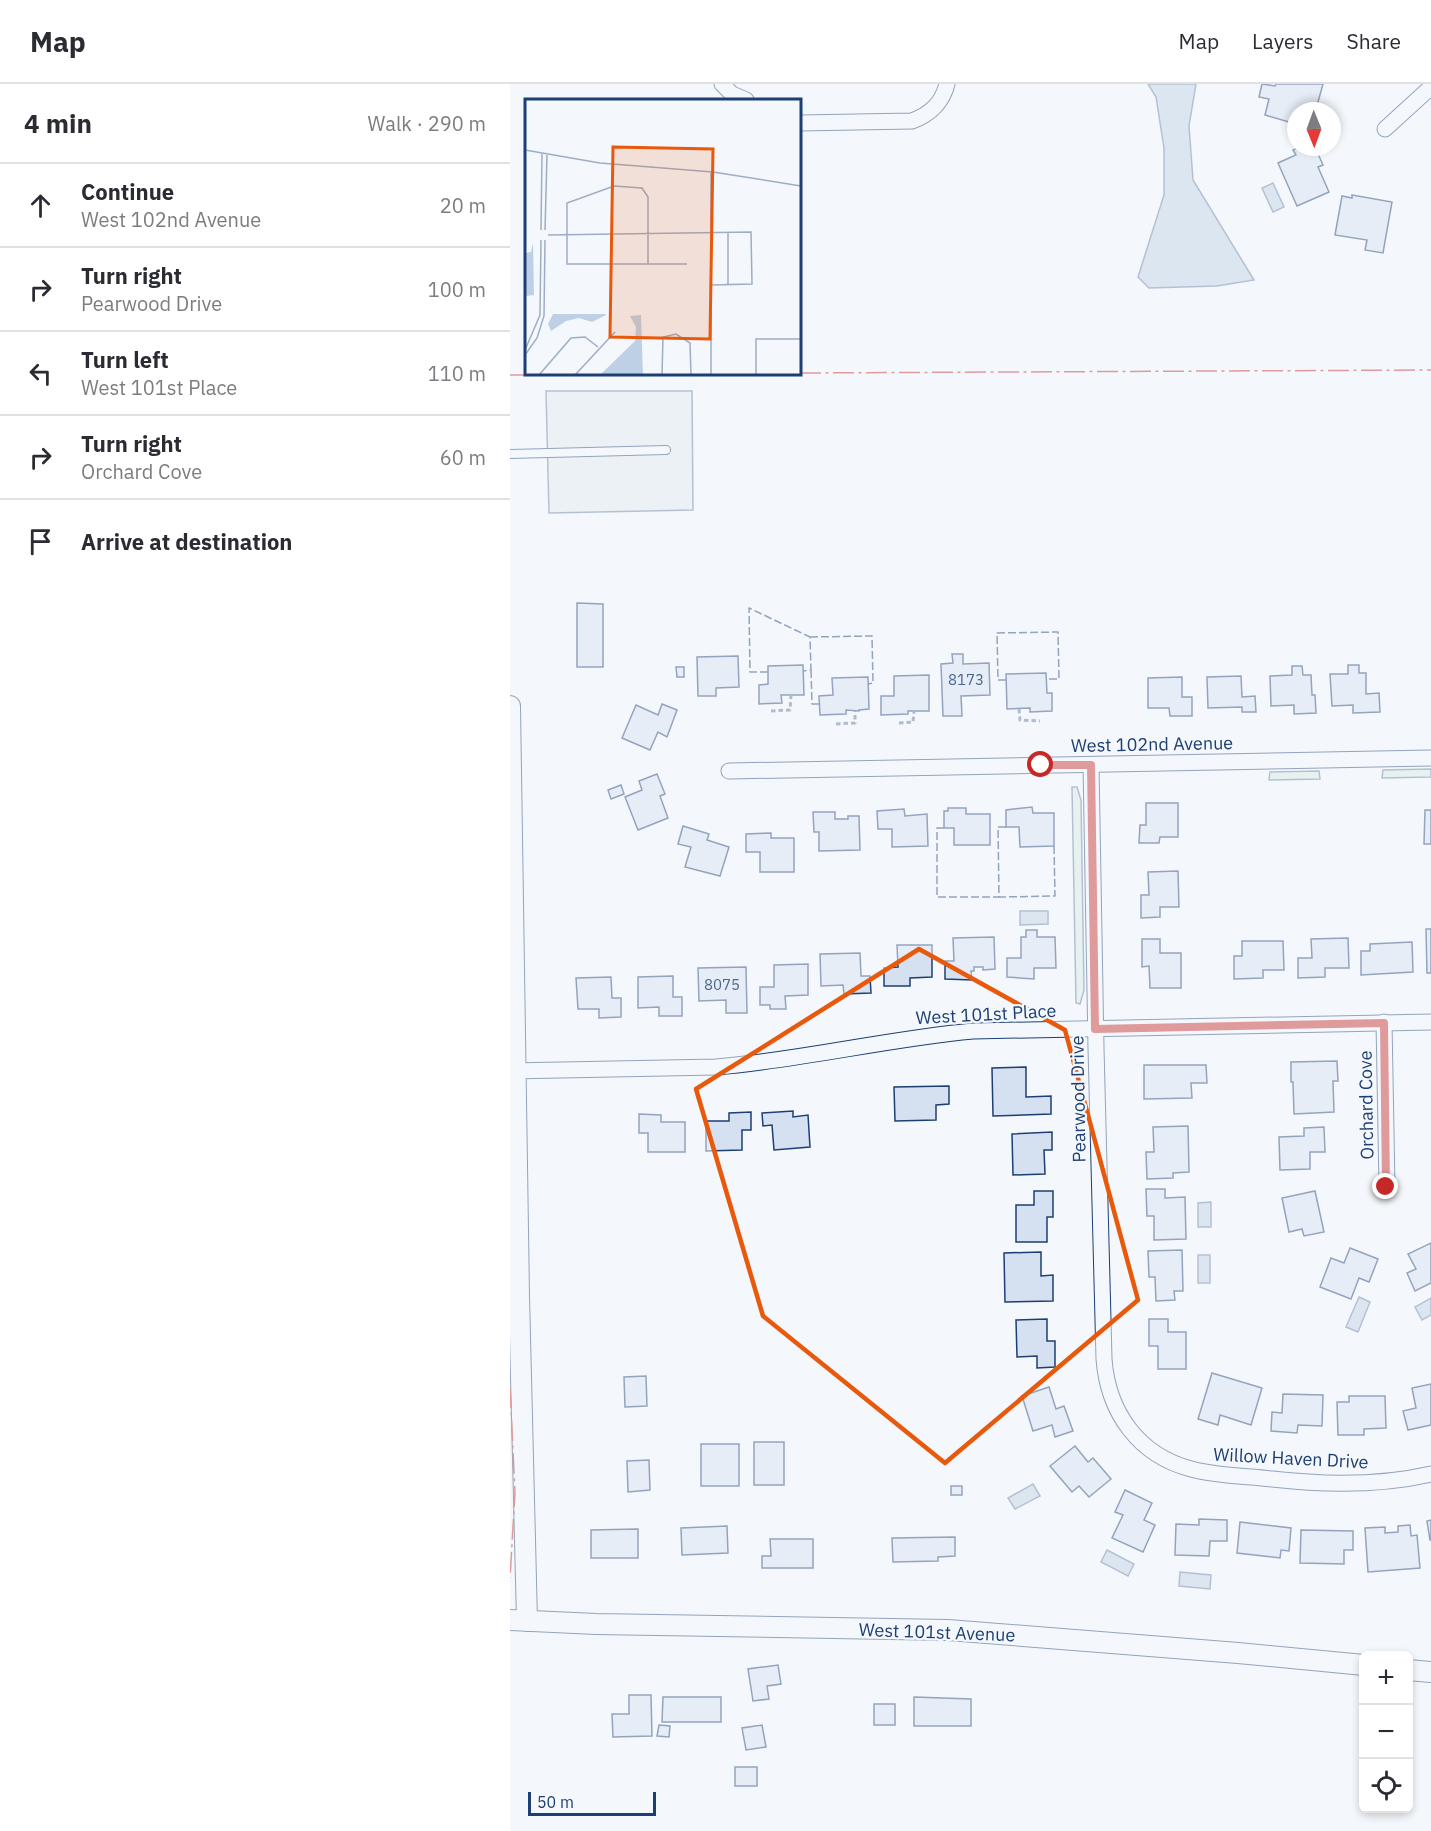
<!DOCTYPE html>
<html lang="en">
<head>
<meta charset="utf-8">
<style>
	body { margin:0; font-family:"IBM Plex Sans",sans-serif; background:#f2f2f3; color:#2b2b33 }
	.controls { position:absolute; right:18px; bottom:18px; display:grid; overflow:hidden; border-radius:9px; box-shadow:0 3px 9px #0003 }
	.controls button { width:54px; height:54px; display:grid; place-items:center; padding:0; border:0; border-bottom:2px solid #e1e1e2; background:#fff; color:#2b2b33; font:30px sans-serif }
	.compass { position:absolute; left:777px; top:18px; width:54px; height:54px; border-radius:50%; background:#fff; box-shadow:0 3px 9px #0003; rotate:179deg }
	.scale { position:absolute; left:18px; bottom:15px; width:128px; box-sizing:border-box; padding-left:6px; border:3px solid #1d3f73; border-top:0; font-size:16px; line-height:21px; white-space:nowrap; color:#1d3f73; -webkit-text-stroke:4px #f4f7fb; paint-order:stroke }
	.stop { position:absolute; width:18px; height:18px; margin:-14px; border:4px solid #c62828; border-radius:50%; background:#fff }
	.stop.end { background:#c62828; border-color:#fff; box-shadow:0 2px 6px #0008 }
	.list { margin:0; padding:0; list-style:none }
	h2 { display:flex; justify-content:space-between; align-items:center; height:78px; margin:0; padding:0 24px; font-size:26px }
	h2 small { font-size:20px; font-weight:400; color:#7c7c81 }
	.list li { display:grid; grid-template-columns:39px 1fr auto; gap:18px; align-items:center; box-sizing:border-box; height:84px; padding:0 24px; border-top:2px solid #e1e1e2 }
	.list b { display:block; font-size:22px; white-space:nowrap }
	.list p { margin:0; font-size:20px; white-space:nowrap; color:#7c7c81 }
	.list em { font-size:20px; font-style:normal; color:#7c7c81 }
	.icon { flex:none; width:33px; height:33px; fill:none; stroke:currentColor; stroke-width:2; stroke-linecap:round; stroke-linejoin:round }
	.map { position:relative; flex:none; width:921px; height:1747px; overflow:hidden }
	header { display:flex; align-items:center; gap:36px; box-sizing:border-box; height:84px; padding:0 30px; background:#fff; border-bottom:2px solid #e1e1e2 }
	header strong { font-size:28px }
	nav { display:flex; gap:33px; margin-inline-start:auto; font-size:21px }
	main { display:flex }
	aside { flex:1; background:#fff }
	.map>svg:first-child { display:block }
</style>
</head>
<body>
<header>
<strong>Map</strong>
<nav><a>Map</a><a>Layers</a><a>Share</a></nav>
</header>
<main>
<aside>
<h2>4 min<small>Walk · 290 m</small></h2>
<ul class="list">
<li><svg class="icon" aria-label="ahead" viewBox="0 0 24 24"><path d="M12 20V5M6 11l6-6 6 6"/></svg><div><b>Continue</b><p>West 102nd Avenue</p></div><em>20 m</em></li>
<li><svg class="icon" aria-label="right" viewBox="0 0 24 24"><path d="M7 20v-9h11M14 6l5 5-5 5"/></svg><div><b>Turn right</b><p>Pearwood Drive</p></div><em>100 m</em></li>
<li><svg class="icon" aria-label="left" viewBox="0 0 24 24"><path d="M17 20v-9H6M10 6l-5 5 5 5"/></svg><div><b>Turn left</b><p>West 101st Place</p></div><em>110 m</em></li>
<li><svg class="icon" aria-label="right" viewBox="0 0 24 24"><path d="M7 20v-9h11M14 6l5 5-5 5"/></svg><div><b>Turn right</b><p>Orchard Cove</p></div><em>60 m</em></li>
<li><svg class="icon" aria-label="arrive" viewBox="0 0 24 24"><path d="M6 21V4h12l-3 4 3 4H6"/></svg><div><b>Arrive at destination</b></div></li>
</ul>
</aside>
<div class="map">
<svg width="921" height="1747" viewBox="0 0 921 1747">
	<rect width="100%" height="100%" fill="#f4f7fb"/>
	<g fill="#d7e8df" stroke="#687fa3" stroke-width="1.5">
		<polygon points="921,685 921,693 872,694 873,686"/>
		<polygon points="809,687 810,695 759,696 760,688"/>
		<polygon points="562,703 567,703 571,716 574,906 570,920 566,919"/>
	</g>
	<polygon fill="#e3e8f0" stroke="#687fa3" stroke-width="1.5" points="36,307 182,307 183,426 39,429"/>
	<g fill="#bed0e5" stroke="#687fa3" stroke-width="1.5">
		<polygon points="638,0 686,0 679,42 683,96 744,196 707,202 639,204 628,193 654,111 654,64 646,13"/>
		<polygon points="763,99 774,123 763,128 752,104"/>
		<polygon points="510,827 538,827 538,840 510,841"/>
		<polygon points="701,1118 701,1143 688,1143 688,1119"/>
		<rect x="688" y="1171" width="12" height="28"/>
		<polygon points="849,1213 860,1218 848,1248 836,1243"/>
		<polygon points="921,1214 921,1231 912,1236 905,1223"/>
		<polygon points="523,1400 530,1412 505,1425 498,1414"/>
		<polygon points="597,1466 624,1480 618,1492 591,1478"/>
		<polygon points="670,1488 701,1491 700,1505 669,1502"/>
	</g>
	<g fill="#d5e0f0" stroke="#1d3f73" stroke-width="1.5">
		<polygon points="752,0 765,2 766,0 813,0 806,25 802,24 801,27 786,27 786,40 755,31 759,15 749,13"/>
		<polygon points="789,63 805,63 813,81 808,83 819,108 787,122 768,79 786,71 783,66"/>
		<polygon points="842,111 882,118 873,169 855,166 857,156 825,151 832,112 842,114"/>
		<polygon points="67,519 93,520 93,583 67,583"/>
		<polygon points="442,570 453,570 453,580 479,579 480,611 451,612 452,632 433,632 431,580 443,579"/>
		<polygon points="228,572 229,603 206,604 206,612 188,612 187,573"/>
		<polygon points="293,581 294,611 271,611 272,619 249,620 249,601 258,600 258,582"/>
		<polygon points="838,581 849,581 849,589 856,589 856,610 869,609 870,628 843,629 843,621 822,622 820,590 838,590"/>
		<polygon points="782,582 792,582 793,591 801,591 802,611 805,611 806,629 784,630 784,621 761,622 760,592 782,591"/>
		<polygon points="166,583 174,583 174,593 167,593"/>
		<polygon points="536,589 537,609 542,609 542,627 520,628 520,624 497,625 496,590"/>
		<polygon points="419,591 419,627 398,627 398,630 371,631 371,612 384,612 384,592"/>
		<polygon points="731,592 732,613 745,612 746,628 732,628 732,623 698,624 697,593"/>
		<polygon points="358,593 359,625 349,626 349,627 336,626 336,630 310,631 309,612 323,611 322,594"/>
		<polygon points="672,593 672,613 682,613 682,632 660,632 659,624 638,624 638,594"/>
		<polygon points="152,620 167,626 157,653 148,648 140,666 112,654 126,621 148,631"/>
		<polygon points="147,690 155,710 150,712 158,734 128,746 115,713 132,706 129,697"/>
		<polygon points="111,701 114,710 101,715 98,706"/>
		<polygon points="636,719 668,719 668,753 650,753 649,759 629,759 630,741 636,741"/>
		<polygon points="522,723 523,729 544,729 544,762 510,763 509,743 496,743 496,726"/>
		<polygon points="438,724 456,724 456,730 480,730 480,761 444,761 444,744 434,744 434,727 438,727"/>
		<polygon points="394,725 395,732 417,730 418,762 382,763 382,745 368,745 367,727"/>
		<polygon points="915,726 921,726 921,760 914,760"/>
		<polygon points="303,728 325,728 325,735 338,735 338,732 349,732 350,766 309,767 309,748 304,748"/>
		<polygon points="173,742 199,750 197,756 219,763 210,792 175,783 181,763 168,760"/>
		<polygon points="261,749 261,754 284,754 284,788 250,788 250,768 236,768 236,750"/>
		<polygon points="668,787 669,823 650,823 650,833 631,834 631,811 639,811 638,788"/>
		<polygon points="916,845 921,845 921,889 917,889"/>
		<polygon points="516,846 527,846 527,853 545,853 546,884 524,884 524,895 497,893 497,874 511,874 511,853 516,853"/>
		<polygon points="484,853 485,885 473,886 473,883 464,883 464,887 461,887 462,896 435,895 435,877 444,877 443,854"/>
		<polygon points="838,854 839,884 815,884 815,893 788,894 788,874 802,874 801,855"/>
		<polygon points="632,855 650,855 650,869 671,869 671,904 640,904 639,882 632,883"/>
		<polygon points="732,857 773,857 774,886 753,886 753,894 724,895 724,872 732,872"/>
		<polygon points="902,858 903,888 851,891 851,867 860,867 860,860"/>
		<polygon points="387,861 422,861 422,893 400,894 400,902 374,902 374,884 388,883"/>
		<polygon points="350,869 351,892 360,892 361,909 334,910 333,901 311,902 310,870"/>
		<polygon points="298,880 298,911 275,912 276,925 260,925 260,921 250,921 250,903 264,903 264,881"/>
		<polygon points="236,883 237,929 216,929 216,916 189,917 188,884"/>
		<polygon points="163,892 163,913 172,913 172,932 149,932 149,923 128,924 128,893"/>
		<polygon points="101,893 102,914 111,914 111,933 89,934 89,925 68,925 66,894"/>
		<polygon points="827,977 828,997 823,997 824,1028 784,1030 783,998 781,998 781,978"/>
		<polygon points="634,981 696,981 697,999 681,999 682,1014 634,1015"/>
		<polygon points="516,983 516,1013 541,1012 541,1030 483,1032 482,984"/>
		<polygon points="439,1002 439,1020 426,1021 426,1036 385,1037 384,1003"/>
		<polygon points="283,1027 283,1033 298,1031 300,1063 264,1066 262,1041 253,1042 252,1029"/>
		<polygon points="241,1028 241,1046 232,1046 232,1066 196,1067 196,1037 219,1037 219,1029"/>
		<polygon points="129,1030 151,1031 151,1038 175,1038 175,1068 138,1068 138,1049 129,1049"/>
		<polygon points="678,1042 679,1088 663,1089 663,1094 637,1095 636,1068 644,1068 643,1043"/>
		<polygon points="814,1043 815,1068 800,1068 800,1085 770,1086 769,1053 794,1052 794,1044"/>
		<polygon points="542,1048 542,1066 534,1066 535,1090 503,1091 502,1050"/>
		<polygon points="636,1105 655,1105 655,1114 675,1113 676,1155 644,1156 644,1132 637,1132"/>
		<polygon points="524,1107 543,1107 543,1133 537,1133 537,1158 506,1158 506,1121 524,1121"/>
		<polygon points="805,1107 814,1148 794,1152 792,1145 779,1148 772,1114"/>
		<polygon points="921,1159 921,1199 905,1207 897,1189 906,1185 898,1170"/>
		<polygon points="840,1164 868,1175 859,1198 849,1194 841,1215 810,1203 821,1174 834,1179"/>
		<polygon points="672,1166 673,1207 664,1207 665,1216 646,1217 645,1193 639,1193 638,1167"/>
		<polygon points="531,1168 531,1192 543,1191 543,1217 495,1218 494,1169"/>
		<polygon points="537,1235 537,1257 545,1257 545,1283 527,1284 527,1272 507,1273 506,1236"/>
		<polygon points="639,1235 658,1235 658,1248 676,1248 676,1285 648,1285 648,1262 639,1262"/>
		<polygon points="702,1289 752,1304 741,1341 710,1331 708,1341 688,1335"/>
		<polygon points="136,1292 137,1322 115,1323 114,1293"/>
		<polygon points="921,1300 921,1341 898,1346 893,1327 906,1324 902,1304"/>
		<polygon points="539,1303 546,1325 554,1322 563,1347 545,1353 542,1341 523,1347 512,1312"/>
		<polygon points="773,1310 813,1311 812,1342 788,1341 787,1349 761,1347 762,1328 772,1329"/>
		<polygon points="839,1312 875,1312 876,1344 854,1345 854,1351 828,1351 827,1318 839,1318"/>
		<rect x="244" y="1358" width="30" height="43"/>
		<rect x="191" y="1360" width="38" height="42"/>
		<polygon points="565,1362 578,1378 583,1374 601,1395 579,1413 569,1402 562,1408 540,1382"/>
		<polygon points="139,1376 140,1406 118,1408 117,1377"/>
		<rect x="441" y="1402" width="11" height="9"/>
		<polygon points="615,1406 642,1419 634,1436 645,1441 633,1468 602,1454 613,1431 605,1428"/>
		<polygon points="689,1435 717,1436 717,1457 700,1457 699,1472 665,1471 666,1440 689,1441"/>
		<polygon points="921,1436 921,1456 920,1456 917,1437"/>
		<polygon points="730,1438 781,1444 779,1467 771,1466 770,1474 727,1469"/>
		<polygon points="900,1441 901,1452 907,1451 910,1484 858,1488 855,1444 875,1443 875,1449 888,1448 888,1442"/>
		<polygon points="217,1442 218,1469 172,1471 171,1444"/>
		<polygon points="128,1445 128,1474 81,1474 81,1446"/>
		<polygon points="791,1446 843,1447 843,1466 834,1466 834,1480 790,1479"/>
		<polygon points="445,1453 445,1472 428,1473 428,1477 383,1478 382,1454"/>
		<polygon points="260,1455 303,1455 303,1484 252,1484 252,1472 261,1472"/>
		<polygon points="268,1581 271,1600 257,1602 259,1615 243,1617 238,1585"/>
		<polygon points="119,1611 141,1611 142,1652 103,1653 102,1630 119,1630"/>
		<polygon points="153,1613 211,1613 211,1638 152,1638"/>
		<polygon points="404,1613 461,1615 461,1642 404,1642"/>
		<rect x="364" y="1620" width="21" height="21"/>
		<polygon points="149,1641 160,1642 159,1653 147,1652"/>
		<polygon points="252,1641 256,1663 236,1666 232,1644"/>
		<rect x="225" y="1683" width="22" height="19"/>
	</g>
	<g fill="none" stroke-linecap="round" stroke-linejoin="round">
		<g stroke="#1d3f73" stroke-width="10">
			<polyline id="service" points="0,370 156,366"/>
		</g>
		<g stroke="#1d3f73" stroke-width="17">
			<g id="minor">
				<polyline points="212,0 222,10 236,16"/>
				<path d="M290,39L402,37C421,30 432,19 437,0"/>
				<polyline points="875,45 921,3"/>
				<path d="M581,681L586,964L594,1275C598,1328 628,1371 681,1385C707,1392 735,1392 762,1395C815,1401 869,1402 921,1390"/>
				<polyline points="219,687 921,674"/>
				<polyline points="874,938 877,1103"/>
				<path d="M0,987L206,983C292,976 376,955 463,947L921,938"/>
			</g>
		</g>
		<g stroke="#1d3f73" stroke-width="22">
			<g id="tertiary">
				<polyline points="0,622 9,1212 17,1537"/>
				<polyline points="0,1536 86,1540 438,1546 728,1569 854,1581"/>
				<polyline points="898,1586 921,1588"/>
			</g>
		</g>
		<g stroke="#5e769c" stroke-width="3" stroke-dasharray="4.5 3" stroke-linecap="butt">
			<polyline points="509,625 510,636 530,637"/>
			<polyline points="261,627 280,626 281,611"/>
			<polyline points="389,639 403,638 404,627"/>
			<polyline points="326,640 345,639 345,627"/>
		</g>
		<use href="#service" stroke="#f4f7fb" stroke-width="8"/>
		<use href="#minor" stroke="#f4f7fb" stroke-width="15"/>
		<use href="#tertiary" stroke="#f4f7fb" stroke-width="20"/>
		<g stroke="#1d3f73" stroke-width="1.5" stroke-dasharray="8 3" stroke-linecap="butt">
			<polyline points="300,553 362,552 363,599 358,600"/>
			<polyline points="301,586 302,620 309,620"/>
			<polyline points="258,588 240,588 239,524 300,553 301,586 293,587"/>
			<polyline points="496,596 488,596 487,549 548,548 549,595 537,595"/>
			<polyline points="496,743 488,743 489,813 545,812 544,762"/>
			<polyline points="434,744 427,744 427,813 489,813"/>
		</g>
		<g stroke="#c62828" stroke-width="1.5" stroke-dasharray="21 4.5 3 4.5" stroke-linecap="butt">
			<polyline points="290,289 921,286"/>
			<polyline points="0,291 275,290"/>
			<polyline points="0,1303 5,1409 0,1494"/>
		</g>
	</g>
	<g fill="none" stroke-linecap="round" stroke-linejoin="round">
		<polyline stroke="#c62828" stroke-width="8" points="531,681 581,681 585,945 874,939 876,1103"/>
	</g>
	<path d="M0 0H921V1747H0ZM409,865L555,946L628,1216L435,1379L253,1232L186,1005Z" fill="#f4f7fb" fill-opacity=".55" fill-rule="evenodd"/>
	<path fill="none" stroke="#e8590c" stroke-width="4.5" stroke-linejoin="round" d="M409,865L555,946L628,1216L435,1379L253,1232L186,1005Z"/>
	<g text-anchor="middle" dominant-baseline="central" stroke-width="4.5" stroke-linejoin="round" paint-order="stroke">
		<g font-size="15" fill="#4b6792">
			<text x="456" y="595">8173</text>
			<text x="212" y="900">8075</text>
		</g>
		<g font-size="18" fill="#1d3f73" stroke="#f4f7fb">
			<text transform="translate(642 660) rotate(-1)">West 102nd Avenue</text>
			<text transform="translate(476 930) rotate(-3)">West 101st Place</text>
			<text transform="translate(568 1015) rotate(-91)">Pearwood Drive</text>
			<text transform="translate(856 1021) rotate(-91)">Orchard Cove</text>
			<text transform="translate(781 1374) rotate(3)">Willow Haven Drive</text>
			<text transform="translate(427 1548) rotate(2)">West 101st Avenue</text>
		</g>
	</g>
	<g transform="translate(15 15)">
		<rect width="276" height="276" fill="#f4f7fb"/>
		<path d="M8,144L9,196L0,197V154L6,153ZM28,215H80L81,216L67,223L54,219L41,222L26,232L23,225ZM116,216L118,276H75L110,242L111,228L105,217Z" fill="#bed0e5"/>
		<path fill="none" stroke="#9eadc5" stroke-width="1.5" d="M0,51L75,64L188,73L276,87M16,131L17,55M20,131L22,56M203,133V186M23,136L226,133L227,185L186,186M123,165V98L117,89L89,87L42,104V165H162M0,251L15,216L16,141M0,256L12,239L19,217L20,141M14,276L46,239L60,238L73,248M50,276L90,233M137,276L138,238L151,235L165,244L166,276M186,276V73M231,276V240H276"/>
		<path fill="#e8590c" fill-opacity="0.15" stroke="#e8590c" stroke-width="3" d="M88,48L188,50L185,240L85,238Z"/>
		<rect width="276" height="276" fill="none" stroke="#1d3f73" stroke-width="3"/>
	</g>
</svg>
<div class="controls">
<button>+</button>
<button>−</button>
<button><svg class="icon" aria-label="locate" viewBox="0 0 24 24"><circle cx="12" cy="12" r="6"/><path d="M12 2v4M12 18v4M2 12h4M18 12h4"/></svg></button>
</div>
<svg class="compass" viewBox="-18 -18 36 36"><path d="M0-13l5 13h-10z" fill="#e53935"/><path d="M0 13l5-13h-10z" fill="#7c7c81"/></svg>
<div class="scale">50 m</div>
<div class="stop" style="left:531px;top:681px"></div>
<div class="stop end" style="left:876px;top:1103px"></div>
</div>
</main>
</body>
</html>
